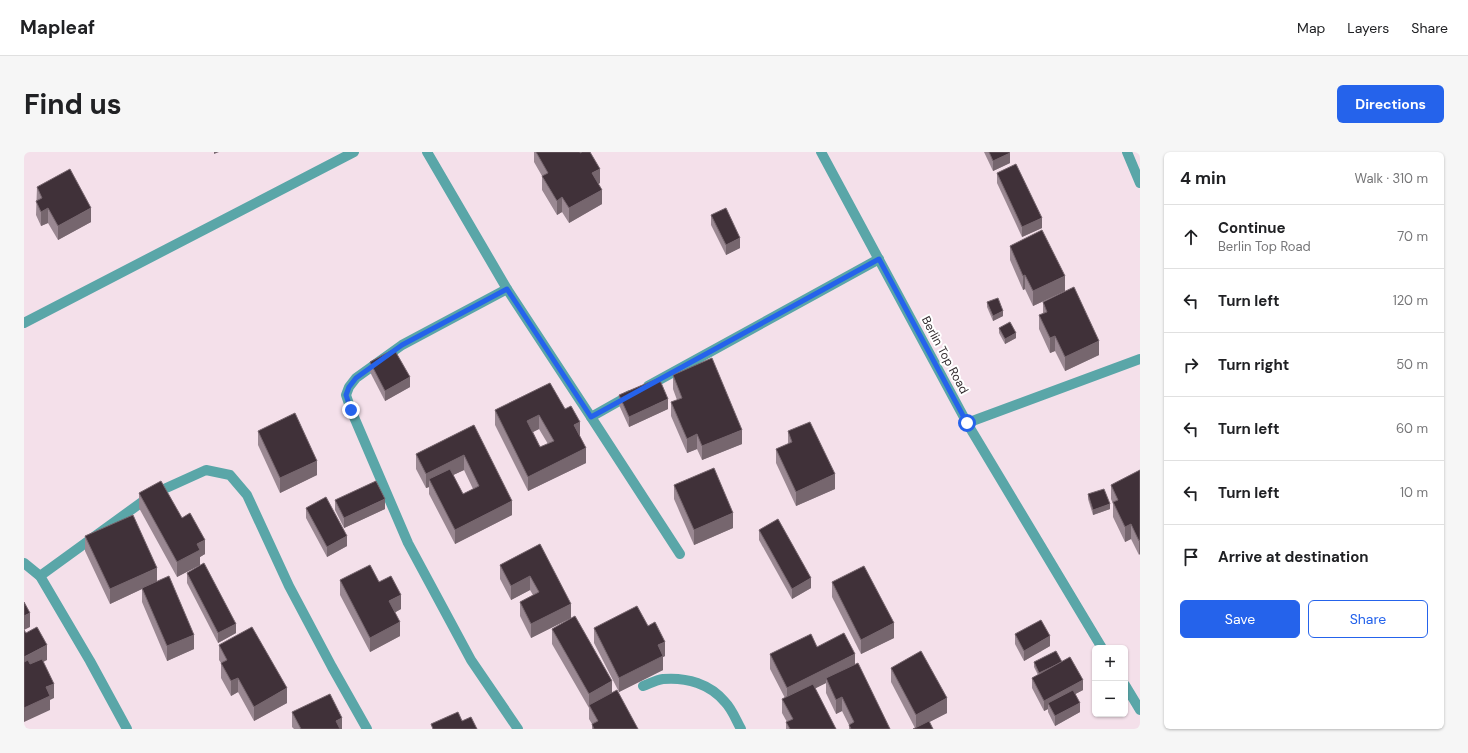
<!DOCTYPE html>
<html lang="en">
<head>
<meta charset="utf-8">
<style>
	body { margin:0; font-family:"DM Sans",sans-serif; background:#f6f6f6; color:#202124 }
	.controls { position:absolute; right:12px; bottom:12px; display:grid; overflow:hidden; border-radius:6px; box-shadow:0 1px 3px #0004 }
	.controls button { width:36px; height:36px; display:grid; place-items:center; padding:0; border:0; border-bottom:1px solid #e0e0e0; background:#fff; color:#202124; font:20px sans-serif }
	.stop { position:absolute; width:12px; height:12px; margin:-9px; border:3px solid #2563eb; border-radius:50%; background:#fff }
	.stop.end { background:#2563eb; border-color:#fff; box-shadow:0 1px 4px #0008 }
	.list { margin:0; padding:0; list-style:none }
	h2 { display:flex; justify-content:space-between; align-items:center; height:52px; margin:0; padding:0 16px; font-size:17px }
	h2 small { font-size:13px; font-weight:400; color:#757577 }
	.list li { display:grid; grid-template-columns:26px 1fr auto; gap:12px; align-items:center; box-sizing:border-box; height:64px; padding:0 16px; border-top:1px solid #e0e0e0 }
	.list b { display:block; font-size:15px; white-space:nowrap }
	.list p { margin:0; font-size:13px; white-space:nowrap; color:#757577 }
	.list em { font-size:13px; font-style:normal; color:#757577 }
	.actions { display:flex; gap:8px; padding:12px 16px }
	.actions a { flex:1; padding:9px 0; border:1px solid #2563eb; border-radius:6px; text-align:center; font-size:14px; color:#2563eb }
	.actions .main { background:#2563eb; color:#fff }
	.icon { flex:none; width:22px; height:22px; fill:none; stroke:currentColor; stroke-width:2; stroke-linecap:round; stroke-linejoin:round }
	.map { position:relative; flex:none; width:1116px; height:577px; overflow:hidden; border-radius:6px }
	header { display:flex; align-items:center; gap:24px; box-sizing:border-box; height:56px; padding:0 20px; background:#fff; border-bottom:1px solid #e0e0e0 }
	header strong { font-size:19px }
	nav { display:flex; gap:22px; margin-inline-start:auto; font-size:14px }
	.intro { display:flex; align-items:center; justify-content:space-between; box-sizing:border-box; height:96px; padding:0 24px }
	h1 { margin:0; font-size:28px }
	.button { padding:10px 18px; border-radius:6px; background:#2563eb; color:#fff; font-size:14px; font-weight:700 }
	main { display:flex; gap:24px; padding:0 24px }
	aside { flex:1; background:#fff; border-radius:6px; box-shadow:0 1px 3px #0004 }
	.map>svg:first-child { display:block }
</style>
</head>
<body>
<header>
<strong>Mapleaf</strong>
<nav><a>Map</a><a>Layers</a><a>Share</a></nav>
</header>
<div class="intro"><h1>Find us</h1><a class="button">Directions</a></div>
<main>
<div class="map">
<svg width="1116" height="577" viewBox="0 0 1116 577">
	<rect width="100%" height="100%" fill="#f4e0ea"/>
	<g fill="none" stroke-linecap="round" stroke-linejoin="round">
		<g stroke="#5aa6a8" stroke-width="10">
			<polyline points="403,0 483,137 567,265 606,243"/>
			<polyline points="797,0 943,271 1078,496"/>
			<polyline points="1103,0 1116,31"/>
			<polyline points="483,137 378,193 332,226 325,235 322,243 327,258 384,391 447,508 494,577"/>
			<polyline points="0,171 330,0"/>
			<polyline points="624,234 855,107"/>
			<polyline points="567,265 656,402"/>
			<polyline points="943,271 1116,207"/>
			<polyline points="0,411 16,424 66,509 103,577"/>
			<polyline points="16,424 129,342 182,318 206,323 223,343 265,434 308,515 343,577"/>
			<polyline points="1101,533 1116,558"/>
			<path d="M619,534C625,532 632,528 639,527C663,525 686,532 701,550C708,557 712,568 717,577"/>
		</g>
	</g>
	<g fill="#9a8892" fill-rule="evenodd">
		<polygon points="510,0 556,0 576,31 574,32 578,52 545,71 538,60 533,63 518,38 518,24 510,10"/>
		<polygon points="960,0 985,0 986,11 969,19"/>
		<polygon points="973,21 1018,76 998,85 973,31"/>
		<polygon points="13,35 67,70 34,88 24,71 17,74 12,63"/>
		<polygon points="687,63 716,96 702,103 687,73"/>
		<polygon points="986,94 1041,139 1009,154 1001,137 999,138 986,108"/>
		<polygon points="963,150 979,164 969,169 963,155"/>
		<polygon points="1019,150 1075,203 1041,219 1031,199 1026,201 1015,177 1015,163 1019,162"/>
		<polygon points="975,176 992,186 981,192 975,181"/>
		<polygon points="346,210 386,235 361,249 346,220"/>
		<polygon points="649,223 718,292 678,308 673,297 663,301 647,264 647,250 653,248 649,237"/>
		<path d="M526,231L556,285L562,311L504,339L471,273V258ZM515,277L524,292L516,295L509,280Z"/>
		<polygon points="595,243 644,257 605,275 595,253"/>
		<path d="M450,273L488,363L431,392L405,342V335L402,336L392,317V302ZM440,318L449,337L439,342L429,323Z"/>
		<polygon points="234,279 293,323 256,341 234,293"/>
		<polygon points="764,279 811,337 772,354 752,311 752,297 764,292"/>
		<polygon points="1116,318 1115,403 1107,387 1101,390 1089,365 1089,352 1087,347 1087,333"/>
		<polygon points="650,333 709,376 670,393 650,347"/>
		<polygon points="115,341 158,366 181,402 176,405 176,413 153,425 115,356"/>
		<polygon points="1064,342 1086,357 1069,363 1064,347"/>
		<polygon points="311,348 361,357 320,376 311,358"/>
		<polygon points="282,356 323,394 303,405 282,366"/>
		<polygon points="735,378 787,436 768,447 735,388"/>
		<polygon points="61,384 133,429 170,497 143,509 118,450 118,437 86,452 61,399"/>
		<polygon points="516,392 547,466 507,486 496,464 496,450 509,443 506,438 487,448 476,427 476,413"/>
		<polygon points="163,421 212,481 194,491 163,431"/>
		<polygon points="316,428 377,457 371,460 376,484 346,500 316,443"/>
		<polygon points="808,430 870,486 837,502 808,445"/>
		<polygon points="624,474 641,504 639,505 639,518 595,540 570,491 570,476"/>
		<polygon points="528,477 588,541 614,577 568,577 568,572 565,567 565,556 528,492"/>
		<polygon points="991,482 1026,494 1000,509 991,492"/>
		<polygon points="195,493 263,551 230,569 214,540 207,544 197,526 197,511 195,508"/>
		<polygon points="793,495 831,512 866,577 825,577 825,573 818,559 812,562 802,541 802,531 791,536 812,577 762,577 762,570 763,570 758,561 758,547 761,546 746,517 746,502"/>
		<polygon points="1010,510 1038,510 1059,538 1051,542 1056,560 1031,574 1024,560 1024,557 1020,559 1008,536 1008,526 1014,523 1010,515"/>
		<polygon points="867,516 923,561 905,570 891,576 867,530"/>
		<polygon points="268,560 318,577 270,577 268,575"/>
	</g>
	<g fill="#76666e">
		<polygon points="190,0 195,0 190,2"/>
		<polygon points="986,1 986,11 969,19 969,9"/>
		<polygon points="576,17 576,31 568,36 568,21"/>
		<polygon points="578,38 578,52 545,71 545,56"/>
		<polygon points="538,45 538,60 533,63 533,49"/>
		<polygon points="24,56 24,71 17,74 17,60"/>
		<polygon points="67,56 67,70 34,88 34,74"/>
		<polygon points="1018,66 1018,76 998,85 998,75"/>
		<polygon points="716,86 716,96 702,103 702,93"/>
		<polygon points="1001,123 1001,137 999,138 999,124"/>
		<polygon points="1041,124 1041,139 1009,154 1009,139"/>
		<polygon points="979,159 979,164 969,169 969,164"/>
		<polygon points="992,181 992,186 981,192 981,187"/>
		<polygon points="1031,184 1031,199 1026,201 1026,186"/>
		<polygon points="1075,189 1075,203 1041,219 1041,205"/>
		<polygon points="386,225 386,235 361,249 361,239"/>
		<polygon points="644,247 644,257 605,275 605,265"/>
		<polygon points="515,263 515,277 503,283 503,269"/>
		<polygon points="556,270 556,285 550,273"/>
		<polygon points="718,278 718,292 678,308 678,294"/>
		<polygon points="673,282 673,297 663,301 663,287"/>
		<polygon points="562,296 562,311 504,339 504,325"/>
		<polygon points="440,303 440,318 408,333 405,327 405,335 402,336 402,322"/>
		<polygon points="293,309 293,323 256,341 256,326"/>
		<polygon points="811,322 811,337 772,354 772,340"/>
		<polygon points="361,347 361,357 320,376 320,366"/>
		<polygon points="488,349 488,363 431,392 431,378"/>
		<polygon points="1086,352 1086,357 1069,363 1069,358"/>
		<polygon points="709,361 709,376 670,393 670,378"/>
		<polygon points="1107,372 1107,387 1101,390 1101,375"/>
		<polygon points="323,384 323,394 303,405 303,395"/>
		<polygon points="181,388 181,402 176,405 176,413 153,425 153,410 173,392"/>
		<polygon points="1116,388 1116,402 1115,403 1115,389"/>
		<polygon points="133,416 133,430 118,436 118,437 86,452 86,437"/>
		<polygon points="506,424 506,438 487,448 487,434"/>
		<polygon points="787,426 787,436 768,447 768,437"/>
		<polygon points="377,443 377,457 365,464 365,449"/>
		<polygon points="547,452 547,466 507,486 507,472"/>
		<polygon points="6,461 6,475 0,478 0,464"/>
		<polygon points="376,470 376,484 346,500 346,486"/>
		<polygon points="870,471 870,486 837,502 837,488"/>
		<polygon points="212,472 212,481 194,491 194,481"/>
		<polygon points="170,483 170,497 143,509 143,494"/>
		<polygon points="1026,484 1026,494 1000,509 1000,499"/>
		<polygon points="641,490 641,504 639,505 639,518 595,540 595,526 634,493"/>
		<polygon points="23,493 23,508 0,520 0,505"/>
		<polygon points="831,502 831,516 802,526 802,531 763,551 763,536"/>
		<polygon points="214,526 214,540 207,544 207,529"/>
		<polygon points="1059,528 1059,538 1027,555 1024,551 1024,557 1020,559 1020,549"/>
		<polygon points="588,529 588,543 565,553 565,556 565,542"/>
		<polygon points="30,532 30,546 26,548 26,558 0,570 0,556 22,535"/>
		<polygon points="263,536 263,551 230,569 230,555"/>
		<polygon points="818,545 818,559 812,562 812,548"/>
		<polygon points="923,546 923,561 892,577 892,563"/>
		<polygon points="1056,551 1056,560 1031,574 1031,564"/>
		<polygon points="318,566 318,577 312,577 312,569"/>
	</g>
	<g fill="#403139" stroke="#76666e" fill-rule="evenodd">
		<polygon points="512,0 556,0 556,1 558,0 566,0 576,17 568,21 578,38 545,56 538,45 533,49 518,24 524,21"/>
		<polygon points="965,0 985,0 986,1 969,9"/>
		<polygon points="992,12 1018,66 998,75 973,21"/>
		<polygon points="46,17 67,56 34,74 24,56 17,60 12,49 18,46 13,35"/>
		<polygon points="702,56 716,86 702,93 687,63"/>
		<polygon points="1018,78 1041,124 1009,139 1001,123 999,124 986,94"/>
		<polygon points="1050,135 1075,189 1041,205 1031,184 1026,186 1015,163 1023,160 1019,150"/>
		<polygon points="974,146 979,159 969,164 963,150"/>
		<polygon points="986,170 992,181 981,187 975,176"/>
		<polygon points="370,197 386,225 361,239 346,210"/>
		<polygon points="688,206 718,278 678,294 673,282 663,287 647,250 658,246 649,223"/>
		<polygon points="635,226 644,247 605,265 595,243"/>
		<path d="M526,231L541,257L547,254L556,270L550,273L562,296L504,325L471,258ZM515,263L530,289L516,295L503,269Z"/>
		<polygon points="271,261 293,309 256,326 234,279"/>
		<polygon points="786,270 811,322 772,340 752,297 768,290 764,279"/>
		<polygon points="450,273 488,349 431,378 405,327 426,317 439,342 455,334 440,303 402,322 392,302"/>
		<polygon points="690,316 709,361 670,378 650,333"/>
		<polygon points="1116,318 1116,388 1115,389 1107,372 1101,375 1089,350 1094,348 1087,333"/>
		<polygon points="137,329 158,366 166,361 181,388 173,392 176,398 153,410 115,341"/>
		<polygon points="352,329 361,347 320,366 311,348"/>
		<polygon points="1080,337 1086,352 1069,358 1064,342"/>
		<polygon points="302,345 323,384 303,395 282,356"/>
		<polygon points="109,363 133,416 86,437 61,384"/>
		<polygon points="754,367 787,426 768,437 735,378"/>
		<polygon points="516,392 547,452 507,472 496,450 515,440 506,424 487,434 476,413"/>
		<polygon points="180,411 212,472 194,481 163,421"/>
		<polygon points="346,413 355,430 367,424 377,443 365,449 376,470 346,486 316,428"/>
		<polygon points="840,414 870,471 837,488 808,430"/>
		<polygon points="145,424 170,483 143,494 118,436"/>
		<polygon points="0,450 6,461 0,464"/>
		<polygon points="613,454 624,474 631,470 641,490 634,493 639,504 595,526 570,476"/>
		<polygon points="551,464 588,529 565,542 528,477"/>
		<polygon points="1017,468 1026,484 1000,499 991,482"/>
		<polygon points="13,475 23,493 0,505 0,478 2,481"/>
		<polygon points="228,475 263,536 230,555 214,526 207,529 197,511 203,508 195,493"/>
		<polygon points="820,481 831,502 763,536 746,502 787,482 793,495"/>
		<polygon points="897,499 923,546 892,563 867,516"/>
		<polygon points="1032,499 1038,510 1015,521 1010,510"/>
		<polygon points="1046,505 1059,528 1020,549 1008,526"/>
		<polygon points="18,507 30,532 22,535 26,544 0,556 0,510 4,508 6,512"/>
		<polygon points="834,511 866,577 827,577 825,573 830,570 818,545 812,548 802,526"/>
		<polygon points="789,532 812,577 766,577 762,570 769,567 758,547"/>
		<polygon points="593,538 614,577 570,577 568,572 574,569 565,553"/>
		<polygon points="1049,538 1056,551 1031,564 1024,551"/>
		<polygon points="306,542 318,566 312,569 316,577 277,577 268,560"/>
		<polygon points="434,560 438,569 447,565 453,577 409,577 407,572"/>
		<polygon points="905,569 909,577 889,577"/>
	</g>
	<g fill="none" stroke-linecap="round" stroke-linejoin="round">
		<polyline stroke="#2563eb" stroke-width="5" points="327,258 322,243 325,235 332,226 378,193 483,137 567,265 855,107 943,271"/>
	</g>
	<g text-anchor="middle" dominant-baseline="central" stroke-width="4" stroke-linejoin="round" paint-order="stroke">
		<g font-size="12" fill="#342d30" stroke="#fff">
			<text transform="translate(921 203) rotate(62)">Berlin Top Road</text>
		</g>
	</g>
</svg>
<div class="controls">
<button>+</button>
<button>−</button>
</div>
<div class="stop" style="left:943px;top:271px"></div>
<div class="stop end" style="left:327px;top:258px"></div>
</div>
<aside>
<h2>4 min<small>Walk · 310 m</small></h2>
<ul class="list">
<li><svg class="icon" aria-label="ahead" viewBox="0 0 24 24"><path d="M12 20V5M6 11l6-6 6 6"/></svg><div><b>Continue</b><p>Berlin Top Road</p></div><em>70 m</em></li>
<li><svg class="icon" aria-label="left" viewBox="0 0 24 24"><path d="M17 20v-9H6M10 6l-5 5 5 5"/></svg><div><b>Turn left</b></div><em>120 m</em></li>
<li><svg class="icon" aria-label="right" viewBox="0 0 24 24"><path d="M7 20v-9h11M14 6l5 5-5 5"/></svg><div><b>Turn right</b></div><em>50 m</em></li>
<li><svg class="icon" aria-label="left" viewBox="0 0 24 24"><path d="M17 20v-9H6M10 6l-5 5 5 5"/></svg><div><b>Turn left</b></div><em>60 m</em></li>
<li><svg class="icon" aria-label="left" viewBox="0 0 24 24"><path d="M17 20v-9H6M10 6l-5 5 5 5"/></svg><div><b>Turn left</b></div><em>10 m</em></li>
<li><svg class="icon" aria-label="arrive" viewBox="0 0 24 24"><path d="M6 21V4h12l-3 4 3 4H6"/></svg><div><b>Arrive at destination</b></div></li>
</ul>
<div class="actions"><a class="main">Save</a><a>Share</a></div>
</aside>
</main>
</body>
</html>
